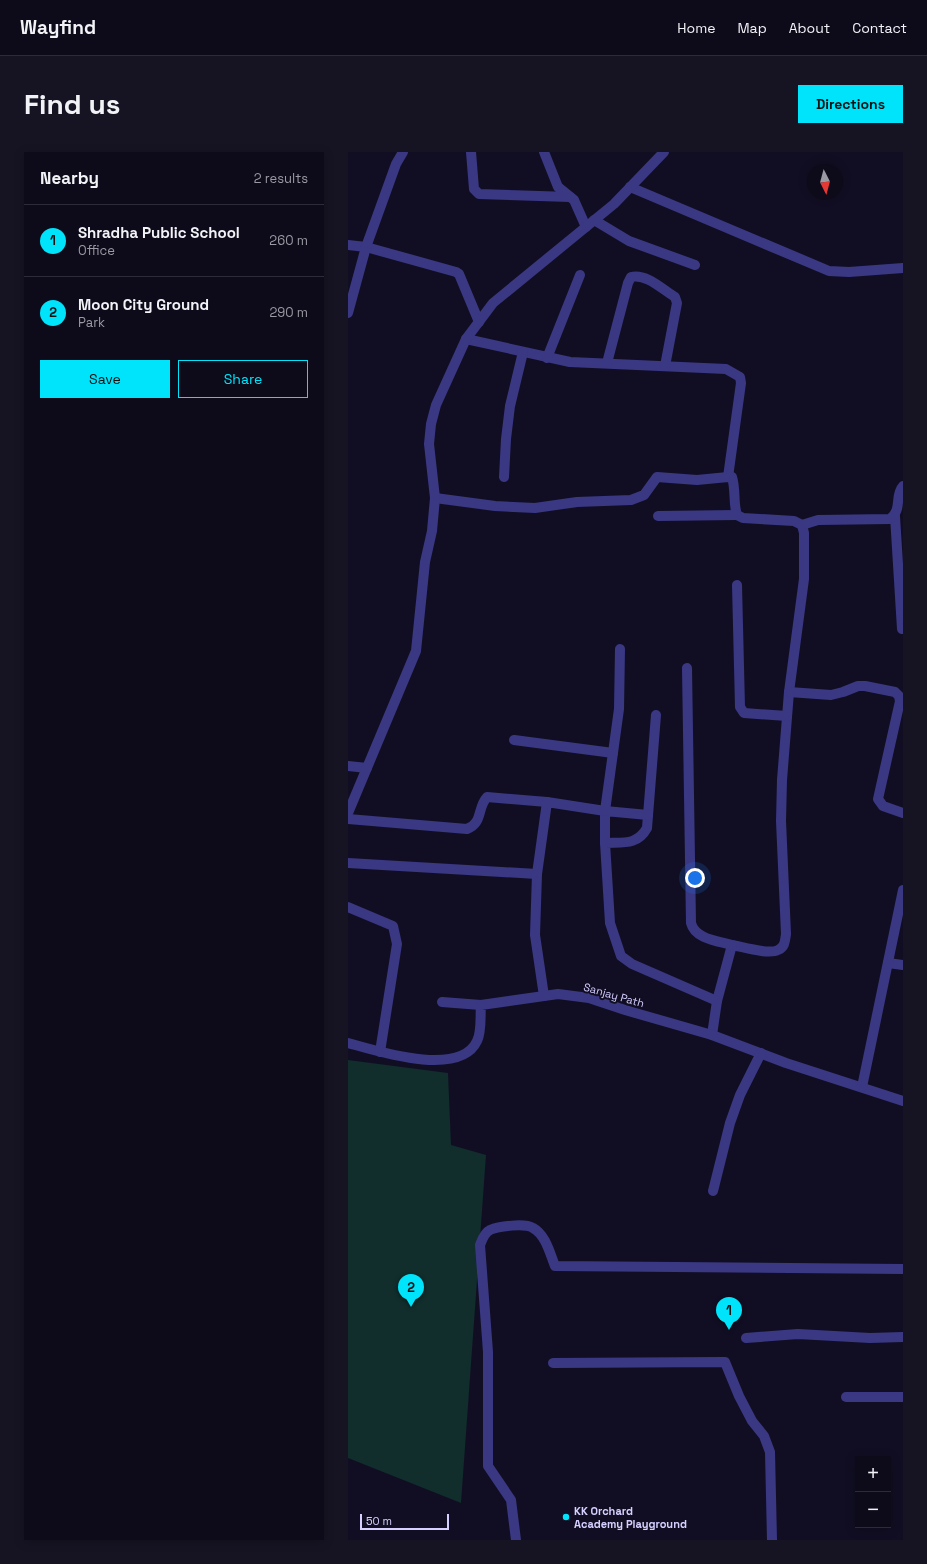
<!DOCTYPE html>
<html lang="en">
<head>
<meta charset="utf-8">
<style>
	body { margin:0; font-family:"Space Grotesk",sans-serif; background:#161323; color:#f1f3f6 }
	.controls { position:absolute; right:12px; bottom:12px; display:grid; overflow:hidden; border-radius:0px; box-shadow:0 2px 10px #0003 }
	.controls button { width:36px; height:36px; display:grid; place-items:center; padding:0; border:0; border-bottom:1px solid #2d2b39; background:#0d0a1a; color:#f1f3f6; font:20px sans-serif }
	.compass { position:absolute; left:459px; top:12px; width:36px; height:36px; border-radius:50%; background:#0d0a1a; box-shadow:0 2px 10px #0003; rotate:174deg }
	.scale { position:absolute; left:12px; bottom:10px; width:89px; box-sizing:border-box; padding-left:4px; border:2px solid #d5d0ff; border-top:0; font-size:11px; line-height:14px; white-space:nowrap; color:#d5d0ff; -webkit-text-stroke:3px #110e23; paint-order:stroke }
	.you { position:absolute; left:347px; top:726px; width:14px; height:14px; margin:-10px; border:3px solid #fff; border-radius:50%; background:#1a73e8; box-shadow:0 0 0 6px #1a73e833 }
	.badge { display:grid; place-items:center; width:26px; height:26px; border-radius:50%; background:#00e4fb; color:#111; font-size:13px; font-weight:700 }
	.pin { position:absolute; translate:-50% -33px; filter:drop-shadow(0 1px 2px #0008) }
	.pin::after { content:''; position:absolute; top:21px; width:14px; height:12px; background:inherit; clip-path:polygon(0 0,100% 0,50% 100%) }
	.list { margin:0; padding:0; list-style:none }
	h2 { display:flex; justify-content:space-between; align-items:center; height:52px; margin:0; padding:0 16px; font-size:17px }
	h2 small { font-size:13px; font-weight:400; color:#9a9aa2 }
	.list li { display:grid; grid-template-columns:26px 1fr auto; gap:12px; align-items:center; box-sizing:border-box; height:72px; padding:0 16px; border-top:1px solid #2d2b39 }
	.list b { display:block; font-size:15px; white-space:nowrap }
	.list p { margin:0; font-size:13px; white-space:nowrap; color:#9a9aa2 }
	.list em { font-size:13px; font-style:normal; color:#9a9aa2 }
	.actions { display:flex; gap:8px; padding:12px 16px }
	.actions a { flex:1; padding:9px 0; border:1px solid #00e4fb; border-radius:0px; text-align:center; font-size:14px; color:#00e4fb }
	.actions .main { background:#00e4fb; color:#111 }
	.map { position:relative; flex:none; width:555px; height:1388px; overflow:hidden; border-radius:0px }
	header { display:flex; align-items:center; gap:24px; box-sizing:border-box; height:56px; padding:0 20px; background:#0d0a1a; border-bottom:1px solid #2d2b39 }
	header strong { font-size:19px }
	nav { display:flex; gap:22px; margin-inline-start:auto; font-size:14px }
	.intro { display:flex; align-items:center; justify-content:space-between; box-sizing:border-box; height:96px; padding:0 24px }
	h1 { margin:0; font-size:28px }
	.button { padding:10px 18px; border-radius:0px; background:#00e4fb; color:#111; font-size:14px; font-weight:700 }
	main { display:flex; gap:24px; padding:0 24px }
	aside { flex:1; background:#0d0a1a; border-radius:0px; box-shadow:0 2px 10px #0003 }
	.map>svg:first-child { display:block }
</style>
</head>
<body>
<header>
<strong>Wayfind</strong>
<nav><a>Home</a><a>Map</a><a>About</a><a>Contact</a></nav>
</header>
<div class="intro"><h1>Find us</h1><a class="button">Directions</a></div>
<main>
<aside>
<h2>Nearby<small>2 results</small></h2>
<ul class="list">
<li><span class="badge">1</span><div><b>Shradha Public School</b><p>Office</p></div><em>260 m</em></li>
<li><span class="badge">2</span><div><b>Moon City Ground</b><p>Park</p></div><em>290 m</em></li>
</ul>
<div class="actions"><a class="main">Save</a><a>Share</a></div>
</aside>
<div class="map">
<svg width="555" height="1388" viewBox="0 0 555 1388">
	<rect width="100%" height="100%" fill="#110e23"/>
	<polygon fill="#112d2c" points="0,908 100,921 103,993 138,1003 113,1351 0,1306"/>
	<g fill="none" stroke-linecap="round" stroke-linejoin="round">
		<g stroke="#3a3883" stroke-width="10">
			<polyline points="123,0 126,37 131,42 222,45"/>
			<polyline points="196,0 210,35 226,48 238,75"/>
			<polyline points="282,35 481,119 501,120 555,116"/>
			<polyline points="246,68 281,89 347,113"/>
			<polyline points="0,93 18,95 108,120 111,122 131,170"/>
			<polyline points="0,161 18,95 48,12 55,0"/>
			<polyline points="118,187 222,210 378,217 392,225 393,231 380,325"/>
			<polyline points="199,206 232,123"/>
			<path d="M259,211L280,131L283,125C298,121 314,137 327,145L329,151L317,214"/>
			<polyline points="156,325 158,287 162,254 175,200"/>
			<path d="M87,346L147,354L187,356L229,350L283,348L296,343L309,325L349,328L380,325H384C388,338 385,351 389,363L395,366L446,369L454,373L456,381V427L441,540L434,628L433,669L438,782C437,789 437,795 430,798C421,803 395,795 384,793L369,849L364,883"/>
			<polyline points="310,364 389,363"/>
			<polyline points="547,364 554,477"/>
			<path d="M454,373L470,368L542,367C555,357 546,344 555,334"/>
			<polyline points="389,433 392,555 396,561 439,564"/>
			<path d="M339,516L343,771C347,787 370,789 384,793"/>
			<polyline points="441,540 483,543 495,540 510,534 517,534 547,540 551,544 552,549 530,647 535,654 555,661"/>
			<path d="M308,563L299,676C289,694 274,690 257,691L262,771L273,804L284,812L369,849"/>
			<polyline points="166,588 265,601"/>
			<polyline points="0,614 19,616"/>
			<polyline points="0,661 68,499 77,410 84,379 87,346 81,292 83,272 88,253 118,187 145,151 266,52 316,0"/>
			<path d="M0,667L119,677C135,671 129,656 139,645L199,650"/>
			<polyline points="257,691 257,659 300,663"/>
			<polyline points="0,711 189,722"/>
			<polyline points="0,755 45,774 49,792 32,900"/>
			<polyline points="540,811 555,813"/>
			<polyline points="196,844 187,783 189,722 199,650 257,659 271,557 272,497"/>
			<polyline points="94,850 133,853"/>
			<path d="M0,891C29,899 112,926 129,889C134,880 132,863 133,853L210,842L241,846L277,858L364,883L438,911L555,949"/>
			<polyline points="514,935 555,738"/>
			<polyline points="365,1039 382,971 392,943 413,901"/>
			<polyline points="398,1186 450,1182 522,1186 555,1185"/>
			<polyline points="205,1211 377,1210 391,1244 404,1269 416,1284 422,1300 424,1388"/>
			<polyline points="498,1245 555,1245"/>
			<path d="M168,1388L163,1348L140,1314V1200L132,1093C134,1088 136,1081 142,1078C151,1074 177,1071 185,1076C198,1083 202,1102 207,1114L555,1117"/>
		</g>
	</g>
	<circle fill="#00e4fb" stroke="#110e23" stroke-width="1.5" cx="218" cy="1365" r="4"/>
	<g text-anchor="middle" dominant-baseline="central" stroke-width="4" stroke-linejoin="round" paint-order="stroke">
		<g font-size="11" fill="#d5d0ff" stroke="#110e23">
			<text transform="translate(266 843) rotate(16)">Sanjay Path</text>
		</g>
		<g font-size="11" font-weight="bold" fill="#d5d0ff" stroke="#110e23" text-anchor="start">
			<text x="226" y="1359">KK Orchard<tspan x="226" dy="13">Academy Playground</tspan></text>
		</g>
	</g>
</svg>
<div class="controls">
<button>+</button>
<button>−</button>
</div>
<svg class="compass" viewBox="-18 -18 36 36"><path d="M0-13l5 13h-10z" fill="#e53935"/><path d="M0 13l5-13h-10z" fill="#9a9aa2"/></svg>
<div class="scale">50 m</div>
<div class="you"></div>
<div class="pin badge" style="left:381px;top:1178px">1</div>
<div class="pin badge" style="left:63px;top:1155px">2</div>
</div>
</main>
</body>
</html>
